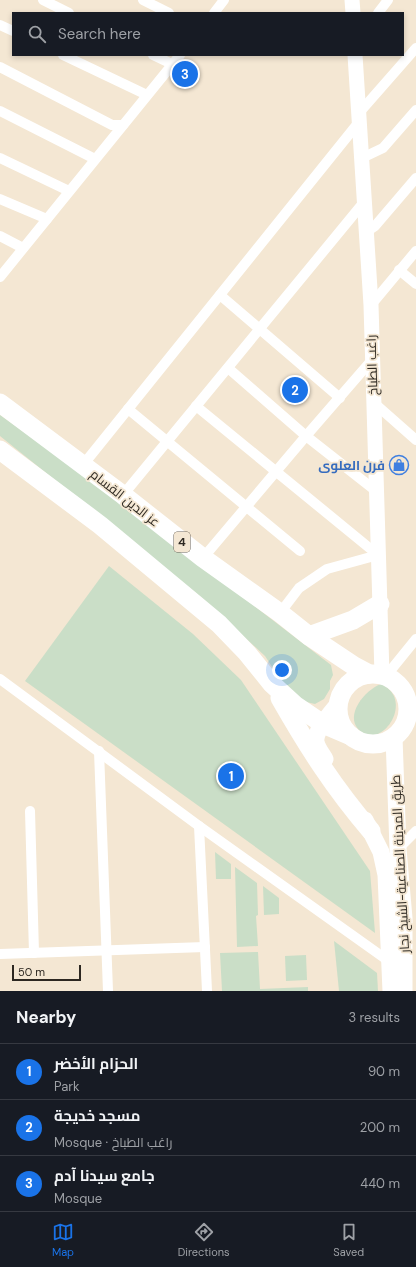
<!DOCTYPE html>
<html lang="en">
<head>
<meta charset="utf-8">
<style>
	body { margin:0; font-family:"DM Sans",Cairo,sans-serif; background:#20242c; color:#f1f3f6 }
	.scale { position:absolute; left:12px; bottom:10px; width:69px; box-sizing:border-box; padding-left:4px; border:2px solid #2d2821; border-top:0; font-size:11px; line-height:14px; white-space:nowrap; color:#2d2821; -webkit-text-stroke:3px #f4e7d3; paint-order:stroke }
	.you { position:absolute; left:282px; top:670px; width:14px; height:14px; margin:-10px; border:3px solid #fff; border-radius:50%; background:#1a73e8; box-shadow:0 0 0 6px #1a73e833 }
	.badge { display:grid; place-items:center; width:26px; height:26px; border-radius:50%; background:#1a73e8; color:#fff; font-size:13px; font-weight:700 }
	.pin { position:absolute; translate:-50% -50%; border:2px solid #fff; box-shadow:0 1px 4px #0006 }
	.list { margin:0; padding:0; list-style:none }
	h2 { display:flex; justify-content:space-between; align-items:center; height:52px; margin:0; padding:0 16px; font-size:17px }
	h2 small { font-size:13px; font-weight:400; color:#9ea1a6 }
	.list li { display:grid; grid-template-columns:26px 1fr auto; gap:12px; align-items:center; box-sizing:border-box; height:56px; padding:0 16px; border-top:1px solid #363941 }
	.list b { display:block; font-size:15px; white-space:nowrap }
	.list p { margin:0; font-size:13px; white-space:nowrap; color:#9ea1a6 }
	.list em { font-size:13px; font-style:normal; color:#9ea1a6 }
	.icon { flex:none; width:22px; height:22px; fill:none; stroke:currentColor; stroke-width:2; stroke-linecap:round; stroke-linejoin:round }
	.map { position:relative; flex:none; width:416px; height:991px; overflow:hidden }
	.search { position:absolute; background:#171b24; box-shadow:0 2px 6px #0003; left:12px; right:12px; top:12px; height:44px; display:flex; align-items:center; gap:10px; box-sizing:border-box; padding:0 14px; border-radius:0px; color:#9ea1a6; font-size:15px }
	.sheet { height:220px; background:#171b24 }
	nav { display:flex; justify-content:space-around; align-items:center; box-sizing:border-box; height:56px; border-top:1px solid #363941; background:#171b24; font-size:11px; color:#9ea1a6 }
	nav a { display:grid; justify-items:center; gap:2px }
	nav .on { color:#1a73e8 }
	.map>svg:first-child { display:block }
</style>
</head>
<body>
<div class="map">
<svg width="416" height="991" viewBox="0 0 416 991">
	<rect width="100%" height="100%" fill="#f4e7d3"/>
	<g fill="#cadec7">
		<polygon points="0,415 79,471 331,665 333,675 330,681 330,689 324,699 315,704 293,699 265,656 202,598 0,436"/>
		<polygon points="109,566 193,634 241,680 370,871 375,933 25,681"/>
		<path d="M381,684C416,700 381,752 359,730C344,715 365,690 381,684Z"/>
		<polygon points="215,852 231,864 231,879 216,879"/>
		<polygon points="235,867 257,883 258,915 256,916 258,946 237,947"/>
		<polygon points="263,886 279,898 279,914 264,915"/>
		<polygon points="334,941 377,973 378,991 339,991"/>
		<polygon points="258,952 260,989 308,987 308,991 222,991 220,953"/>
		<polygon points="306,955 307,980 286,981 285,956"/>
	</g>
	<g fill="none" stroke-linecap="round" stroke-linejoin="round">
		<g stroke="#fff" stroke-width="10">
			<polyline points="43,0 69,13"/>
			<polyline points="143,0 169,13"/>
			<polyline points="214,13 224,0"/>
			<polyline points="378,13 388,0"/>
			<polyline points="0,25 13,31"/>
			<polyline points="63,55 147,95"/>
			<polyline points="153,55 172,64"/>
			<polyline points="0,67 112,125 123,125"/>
			<polyline points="0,111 95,159"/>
			<polyline points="359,113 416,48"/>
			<polyline points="0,158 69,191"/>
			<polyline points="362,158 383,148 416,110"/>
			<polyline points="0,199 47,219"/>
			<polyline points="366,232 375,226 416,178"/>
			<polyline points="0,236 23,248"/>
			<polyline points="399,270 416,284"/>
			<polyline points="0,277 180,55"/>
			<polyline points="220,295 340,398"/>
			<polyline points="371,305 416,251"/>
			<polyline points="228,368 306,436 376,491"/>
			<polyline points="373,402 416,440"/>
			<polyline points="196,406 378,555"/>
			<polyline points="128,409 300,551"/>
			<polyline points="83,465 359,122"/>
			<polyline points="123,495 364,202"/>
			<polyline points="203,558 306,436 371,361"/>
			<polyline points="280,613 299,588 327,569 378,555"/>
			<polyline points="386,676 416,639"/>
			<polyline points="0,679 199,826 390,962"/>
			<polyline points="99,751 108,991"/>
			<polyline points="30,811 34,953"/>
			<polyline points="199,826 207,991"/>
			<polyline points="398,849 416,831"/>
			<polyline points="0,954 205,947"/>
		</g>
		<g stroke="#fff" stroke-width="15">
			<polyline points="352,0 353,13"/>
			<polyline points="355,55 371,305 382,675"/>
		</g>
		<g stroke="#fff" stroke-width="17">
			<polyline points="394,737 398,849 404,918 404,991"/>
			<path d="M325,759C322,754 317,748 316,742C314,731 332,712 338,704"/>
			<polyline points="365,820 381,852 386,875 391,991"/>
		</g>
		<g stroke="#fff" stroke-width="19">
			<polyline points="0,403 123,495 203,558 280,613 309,636 354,666 369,674"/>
			<polyline points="0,450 100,525 219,624 247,653 272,684 295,705 323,724 351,736"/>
			<polyline points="309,636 353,620 380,604"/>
			<circle cx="373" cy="709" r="35"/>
			<path d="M280,698C308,747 334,788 371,831"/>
		</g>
	</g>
	<defs>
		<g id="shop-ring" transform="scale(1)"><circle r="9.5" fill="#f4e7d3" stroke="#3f7fe0" stroke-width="1.5"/><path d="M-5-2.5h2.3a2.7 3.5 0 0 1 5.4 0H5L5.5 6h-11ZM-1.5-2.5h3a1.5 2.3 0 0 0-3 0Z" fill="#3f7fe0"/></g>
	</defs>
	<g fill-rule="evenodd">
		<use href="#shop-ring" x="399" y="465"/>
	</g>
	<g text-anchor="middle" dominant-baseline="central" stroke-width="3.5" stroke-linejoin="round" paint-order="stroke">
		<rect fill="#f4e7d3" stroke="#696156" stroke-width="1" x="174" y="532" width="16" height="20" rx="3"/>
		<g font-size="12" font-weight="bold" fill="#2d2821">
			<text x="182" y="542">4</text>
		</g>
		<g font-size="13" fill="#2d2821" stroke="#f4e7d3">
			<text transform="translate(372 365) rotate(-92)">راغب الطباخ</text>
			<text transform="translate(125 498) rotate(38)">عز الدين القسام</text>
			<text transform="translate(400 864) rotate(-93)">طريق المدينة الصناعية-الشيخ نجار</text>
		</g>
		<g font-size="13" font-weight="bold" fill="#366cbe" stroke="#f4e7d3" text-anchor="end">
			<text x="385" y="465">فرن العلوى</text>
		</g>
	</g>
</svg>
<div class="scale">50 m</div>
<div class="you"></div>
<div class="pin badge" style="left:231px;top:776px">1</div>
<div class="pin badge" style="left:295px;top:390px">2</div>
<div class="pin badge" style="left:185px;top:74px">3</div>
<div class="search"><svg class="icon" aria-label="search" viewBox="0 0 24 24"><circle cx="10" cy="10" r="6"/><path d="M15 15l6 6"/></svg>Search here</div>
</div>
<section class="sheet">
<h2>Nearby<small>3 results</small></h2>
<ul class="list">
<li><span class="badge">1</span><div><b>الحزام الأخضر</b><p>Park</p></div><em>90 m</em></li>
<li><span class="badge">2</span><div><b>مسجد خديجة</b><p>Mosque · راغب الطباخ</p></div><em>200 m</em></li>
<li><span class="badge">3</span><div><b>جامع سيدنا آدم</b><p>Mosque</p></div><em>440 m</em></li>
</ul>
</section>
<nav>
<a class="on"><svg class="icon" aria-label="map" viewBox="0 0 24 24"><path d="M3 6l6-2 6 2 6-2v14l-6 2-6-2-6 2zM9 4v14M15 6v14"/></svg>Map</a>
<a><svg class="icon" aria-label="directions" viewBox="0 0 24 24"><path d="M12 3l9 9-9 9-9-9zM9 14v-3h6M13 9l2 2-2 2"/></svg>Directions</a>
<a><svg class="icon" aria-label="saved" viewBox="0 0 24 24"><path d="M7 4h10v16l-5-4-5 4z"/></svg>Saved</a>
</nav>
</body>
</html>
